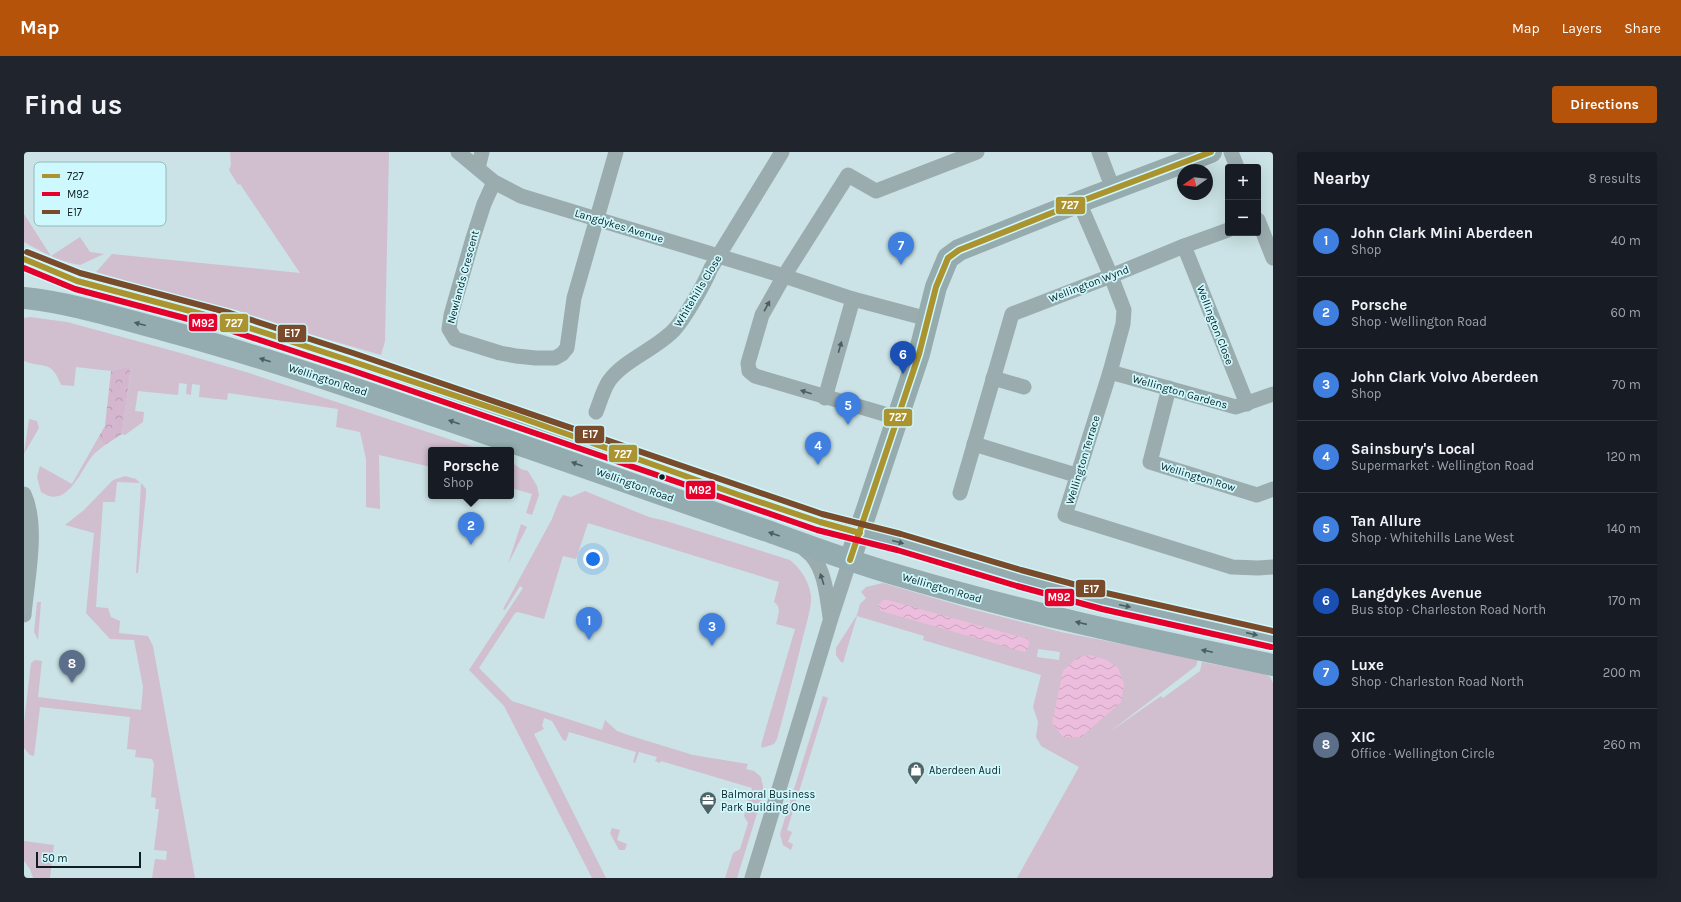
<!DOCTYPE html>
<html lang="en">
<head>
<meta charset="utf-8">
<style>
	body { margin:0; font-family:Karla,sans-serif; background:#20242c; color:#f1f3f6 }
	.controls { position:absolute; right:12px; top:12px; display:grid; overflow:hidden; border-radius:4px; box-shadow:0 4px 16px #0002 }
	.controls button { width:36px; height:36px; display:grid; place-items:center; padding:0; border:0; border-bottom:1px solid #363941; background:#171b24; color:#f1f3f6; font:20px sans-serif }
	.compass { position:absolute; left:1153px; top:12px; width:36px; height:36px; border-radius:50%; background:#171b24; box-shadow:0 4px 16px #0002; rotate:256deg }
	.scale { position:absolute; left:12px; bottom:10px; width:105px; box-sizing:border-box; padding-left:4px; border:2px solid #0e1f21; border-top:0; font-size:11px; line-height:14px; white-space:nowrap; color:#0e1f21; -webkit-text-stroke:3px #cdf9fe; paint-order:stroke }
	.you { position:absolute; left:569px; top:407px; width:14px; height:14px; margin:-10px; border:3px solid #fff; border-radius:50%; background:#1a73e8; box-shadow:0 0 0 6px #1a73e833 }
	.badge { display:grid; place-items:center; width:26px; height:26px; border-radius:50%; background:#b45309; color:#fff; font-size:13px; font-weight:700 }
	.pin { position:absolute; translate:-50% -33px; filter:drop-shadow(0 1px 2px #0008) }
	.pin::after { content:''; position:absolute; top:21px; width:14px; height:12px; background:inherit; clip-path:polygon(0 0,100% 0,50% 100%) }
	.popup { position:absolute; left:404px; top:295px; width:86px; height:52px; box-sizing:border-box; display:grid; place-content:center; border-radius:4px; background:#171b24; filter:drop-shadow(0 1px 3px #0005); font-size:13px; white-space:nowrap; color:#9ea1a6 }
	.popup b { font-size:15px; color:#f1f3f6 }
	.popup::after { content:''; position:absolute; left:50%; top:100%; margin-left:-8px; border:8px solid transparent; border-top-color:#171b24 }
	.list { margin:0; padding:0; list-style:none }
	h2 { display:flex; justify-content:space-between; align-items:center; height:52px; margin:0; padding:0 16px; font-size:17px }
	h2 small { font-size:13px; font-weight:400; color:#9ea1a6 }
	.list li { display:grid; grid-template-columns:26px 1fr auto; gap:12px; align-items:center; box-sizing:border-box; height:72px; padding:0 16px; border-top:1px solid #363941 }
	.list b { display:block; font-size:15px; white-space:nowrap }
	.list p { margin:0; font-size:13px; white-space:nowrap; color:#9ea1a6 }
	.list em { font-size:13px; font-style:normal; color:#9ea1a6 }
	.map { position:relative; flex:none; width:1249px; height:726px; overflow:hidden; border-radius:4px }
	header { display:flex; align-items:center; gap:24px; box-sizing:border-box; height:56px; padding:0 20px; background:#b45309; color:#fff }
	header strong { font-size:19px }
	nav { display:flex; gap:22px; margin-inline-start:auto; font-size:14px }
	.intro { display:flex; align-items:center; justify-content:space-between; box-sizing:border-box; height:96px; padding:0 24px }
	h1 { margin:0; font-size:28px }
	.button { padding:10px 18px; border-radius:4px; background:#b45309; color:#fff; font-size:14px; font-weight:700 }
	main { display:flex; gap:24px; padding:0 24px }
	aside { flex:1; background:#171b24; border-radius:4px; box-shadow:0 4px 16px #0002 }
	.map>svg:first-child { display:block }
</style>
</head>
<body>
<header>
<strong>Map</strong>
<nav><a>Map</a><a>Layers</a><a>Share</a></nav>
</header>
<div class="intro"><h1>Find us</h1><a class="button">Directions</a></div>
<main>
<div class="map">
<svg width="1249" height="726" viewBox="0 0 1249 726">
	<defs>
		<pattern id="forest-crowns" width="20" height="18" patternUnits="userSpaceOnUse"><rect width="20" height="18" fill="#d5b6cf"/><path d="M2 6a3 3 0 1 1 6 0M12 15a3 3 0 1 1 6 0" fill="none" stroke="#b69cb1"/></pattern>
		<pattern id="water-waves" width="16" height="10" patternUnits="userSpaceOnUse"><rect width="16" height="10" fill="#edbddd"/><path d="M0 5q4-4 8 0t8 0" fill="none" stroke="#caa2bd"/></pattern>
	</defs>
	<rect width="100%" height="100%" fill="#cbe3e6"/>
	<g fill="#d1becf" fill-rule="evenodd">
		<polygon points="206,0 365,0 361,189 357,203 72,120 88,102 276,121 216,32 214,33 205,18 207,13"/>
		<path d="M0,62L27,104L56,85L66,100L80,102L56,113C36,110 18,100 0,90Z"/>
		<path d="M6,165L43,170L153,200L222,220L458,298H407V315L355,303L356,357L342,355V307L336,280L312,275L314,257L204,241L203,248L175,245L176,233L168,232L167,243L162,242L163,232L155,231L154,243L114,239L111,259L120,260L119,270L101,283L98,282L107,214L87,219L52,215L50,234L37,233C27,207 20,217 0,209V166Z"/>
		<polygon points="5,267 13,269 15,276 0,302"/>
		<path d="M74,286L81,293C77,296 72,300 69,303C56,319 43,358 17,340L13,325L16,314L48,332Z"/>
		<polygon points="487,310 497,317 504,319 513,334 515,343 508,363 502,361 508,342 487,336"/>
		<polygon points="101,324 112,327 116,331 93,330 91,350 79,350 72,455 84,456 87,465 96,469 95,481 124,484 129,494 171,726 128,726 131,707 142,708 143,699 130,698 135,657 131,657 132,646 127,645 130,612 128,607 111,605 112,598 103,597 106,565 16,555 10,604 6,603 0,596 0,571 7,511 11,508 18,509 14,545 117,558 119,535 110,488 86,487 62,461 70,381 41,373 60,358 89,328"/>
		<polygon points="117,331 122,337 122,343 114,421 112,421"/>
		<path d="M561,339L625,365L642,369L766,408C777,417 785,429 787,444C788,455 781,477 778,489C770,522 762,554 753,587L750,592L738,596L737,593L771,477L752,472C754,464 758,455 750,450L755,430L564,371L552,407L539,404L520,467L494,460L491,461L455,516L488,549L578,578L581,568L593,579L604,583L669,603L724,612L722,617L730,619L737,625L740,639L713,726H701L709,701L716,697L724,671L720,664L728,636L637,609L636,611L631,609L633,605L615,600L611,611L609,610L612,600L545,580L542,589L539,588L528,569L520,566L518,574L520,577L510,582L582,726H568L480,554L445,518L499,436L496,434L481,458L479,457L528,367L535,349L539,343L547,345Z"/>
		<polygon points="497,372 503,375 484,412"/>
		<path d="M859,431L947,457L1037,480L1174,507L1172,514L1084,581L1137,544L1139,546L1176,519L1178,510L1242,522L1246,525L1249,531V726H993L1055,615L1017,594L1012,585L1014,570L1009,555L1017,523L899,488L900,484L833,464L819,511L816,509L812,503V496L833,463L836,452L842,446L837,440L842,435ZM1014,497L1036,500L1035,508L1013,505Z"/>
		<polygon points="13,450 17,450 14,488 10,480"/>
		<polygon points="799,544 804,546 763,678 768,680 764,690 769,692 767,698 759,693 756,682"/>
		<polygon points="588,676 596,678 593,688 603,692 601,698 595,698 586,681"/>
		<polygon points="0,689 30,693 26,726 9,726 6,717 0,709"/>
	</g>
	<polygon fill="url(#forest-crowns)" points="107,214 98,282 81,293 74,286 81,274 87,219"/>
	<g fill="url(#water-waves)">
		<path d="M860,447L1004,487C1006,493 1005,495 1001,500L857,459L855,456V452Z"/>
		<polygon points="1067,503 1083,508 1094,516 1100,532 1097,550 1057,585 1039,585 1028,571 1039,519 1054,505"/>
	</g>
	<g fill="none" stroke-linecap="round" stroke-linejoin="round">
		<g stroke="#9bacae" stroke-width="15">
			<polyline points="434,0 470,30 497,44 760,124 829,147 904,167"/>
			<polyline points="1075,0 1089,37"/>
			<polyline points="1207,0 1213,15"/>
			<polyline points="454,16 458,0"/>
			<polyline points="470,30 460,52 449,86 427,163 425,177 431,187 476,201 492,204 512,206 531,206 538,202 543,196 550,146 592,0"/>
			<polyline points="1055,50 1087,124 1100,158 1099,172 1086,220 1041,363 1208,415 1234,416 1249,415"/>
			<polyline points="1234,68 1249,106"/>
			<polyline points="1160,94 1223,252"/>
			<polyline points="1086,220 1212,255 1249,242"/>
			<polyline points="969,226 1000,235"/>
			<polyline points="1145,236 1126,310 1233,343 1249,337"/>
			<polyline points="801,246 829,147"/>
			<path d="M572,260C576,250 579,238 585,229C600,208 632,197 650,178C661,166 681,131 687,116L758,0"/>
			<polyline points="874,266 731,224 725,219 724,211 738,163 760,124 824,23 852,39 953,0"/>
			<polyline points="950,292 1055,324"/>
			<polyline points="936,341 988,162 1087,124 1160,94 1204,78"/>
			<path d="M0,342C15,374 3,428 0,463"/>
			<path d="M776,393C780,397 784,400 788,404C801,419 803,445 806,465"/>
			<polyline points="728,726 807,466 826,408"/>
		</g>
		<polyline stroke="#96abad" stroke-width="22" points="826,408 895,202 912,135 924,106 935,98 1055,50 1187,0"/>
		<g stroke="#94acaf" stroke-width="22">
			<polyline points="0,107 53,129 204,169 327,209 796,370 875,390 995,426 1080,449 1249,487"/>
			<path d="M0,146C48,151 94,166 140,178C248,207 353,244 458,280C556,313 652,348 749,381C790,396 831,411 873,423C997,460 1123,487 1249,513"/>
		</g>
		<g stroke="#cdf9fe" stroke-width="9">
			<g id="bus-1">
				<polyline points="0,107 53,129 204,169 327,209 489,263 715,343 796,370 836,381"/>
				<polyline points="826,408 895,202 912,135 924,106 935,98 1055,50 1187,0"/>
			</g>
		</g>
		<g stroke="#cdf9fe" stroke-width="9">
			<polyline id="bus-2" points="0,116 51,137 202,177 324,217 793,378 873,398 993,434 1078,457 1247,495"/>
		</g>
		<g stroke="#cdf9fe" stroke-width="9">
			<polyline id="bus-3" points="3,100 56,121 206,161 329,201 798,362 877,382 997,418 1082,441 1249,479"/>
		</g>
		<use href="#bus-1" stroke="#ab942f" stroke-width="6"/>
		<use href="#bus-2" stroke="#e4002b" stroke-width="6"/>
		<use href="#bus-3" stroke="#7a4b2a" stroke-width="6"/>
	</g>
	<defs><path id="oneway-solid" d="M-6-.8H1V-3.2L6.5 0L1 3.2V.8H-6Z"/></defs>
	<g fill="#4d5e60">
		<use href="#oneway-solid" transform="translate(743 154) rotate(-61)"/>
		<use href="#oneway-solid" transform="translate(816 195) rotate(-74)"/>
		<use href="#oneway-solid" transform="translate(782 240) rotate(-162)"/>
		<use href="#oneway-solid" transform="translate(798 427) rotate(-108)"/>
	</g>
	<g fill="#4a5e61">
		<use href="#oneway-solid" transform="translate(116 172) rotate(-165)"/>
		<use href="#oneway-solid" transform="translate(241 208) rotate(-163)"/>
		<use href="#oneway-solid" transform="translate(430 270) rotate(-161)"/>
		<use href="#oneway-solid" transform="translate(553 312) rotate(-160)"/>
		<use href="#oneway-solid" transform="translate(750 382) rotate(-161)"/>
		<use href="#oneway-solid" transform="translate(874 390) rotate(15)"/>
		<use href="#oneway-solid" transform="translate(1101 454) rotate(12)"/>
		<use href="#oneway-solid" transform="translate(1057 471) rotate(-167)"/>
		<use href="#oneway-solid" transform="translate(1228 482) rotate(13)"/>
		<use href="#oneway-solid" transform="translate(1183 499) rotate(-168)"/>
	</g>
	<defs>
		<g id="shop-pin" transform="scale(0.9)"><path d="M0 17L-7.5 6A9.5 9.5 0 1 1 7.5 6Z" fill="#506466" stroke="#cdf9fe"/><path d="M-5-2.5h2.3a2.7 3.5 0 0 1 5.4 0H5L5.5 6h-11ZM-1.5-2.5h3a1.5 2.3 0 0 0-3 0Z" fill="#fff"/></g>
		<g id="office-pin" transform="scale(0.9)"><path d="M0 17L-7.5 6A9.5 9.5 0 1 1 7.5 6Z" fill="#506466" stroke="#cdf9fe"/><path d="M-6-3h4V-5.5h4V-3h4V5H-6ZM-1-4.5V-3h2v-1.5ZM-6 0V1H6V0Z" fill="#fff"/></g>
	</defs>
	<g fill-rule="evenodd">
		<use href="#shop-pin" x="892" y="618"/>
		<use href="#office-pin" x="684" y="648"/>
	</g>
	<circle fill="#0e1f21" stroke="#cdf9fe" stroke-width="1.5" cx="638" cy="325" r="3.5"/>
	<g text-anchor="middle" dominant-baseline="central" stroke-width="3.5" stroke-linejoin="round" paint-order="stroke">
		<g font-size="11" fill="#0e1f21" stroke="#cdf9fe">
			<text transform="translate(595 74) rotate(17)">Langdykes Avenue</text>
			<text transform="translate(439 125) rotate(-75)">Newlands Crescent</text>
			<text transform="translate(1065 132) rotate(-21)">Wellington Wynd</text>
			<text transform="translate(674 139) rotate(-59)">Whitehills Close</text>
			<text transform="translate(1191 173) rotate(69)">Wellington Close</text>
			<text transform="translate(304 228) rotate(18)">Wellington Road</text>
			<text transform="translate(1156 240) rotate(16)">Wellington Gardens</text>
			<text transform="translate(1059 308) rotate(-73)">Wellington Terrace</text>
			<text transform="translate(1174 325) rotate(17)">Wellington Row</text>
			<text transform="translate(611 333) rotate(20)">Wellington Road</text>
			<text transform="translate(918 436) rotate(16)">Wellington Road</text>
		</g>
		<g font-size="11" fill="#0e1f21" stroke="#cdf9fe" text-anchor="start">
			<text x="905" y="618">Aberdeen Audi</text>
			<text x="697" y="642">Balmoral Business<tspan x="697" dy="13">Park Building One</tspan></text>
		</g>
	</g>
	<rect x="10" y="10" width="132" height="64" rx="6" fill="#cdf9fe" stroke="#94b8bc" stroke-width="1"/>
	<rect x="18" y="22" width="18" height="4" fill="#ab942f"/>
	<rect x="18" y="40" width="18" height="4" fill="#e4002b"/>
	<rect x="18" y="58" width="18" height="4" fill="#7a4b2a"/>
	<g font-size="11" fill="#0e1f21">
		<text x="43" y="28">727</text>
		<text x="43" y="46">M92</text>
		<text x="43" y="64">E17</text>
	</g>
	<g stroke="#cdf9fe" stroke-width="1.5">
		<rect x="1031" y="44" width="31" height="19" rx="4" fill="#ab942f"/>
		<rect x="164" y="161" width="30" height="19" rx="4" fill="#e4002b"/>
		<rect x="195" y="161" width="30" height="20" rx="4" fill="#ab942f"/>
		<rect x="253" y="172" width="30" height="19" rx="4" fill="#7a4b2a"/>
		<rect x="859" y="256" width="30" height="19" rx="4" fill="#ab942f"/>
		<rect x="550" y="273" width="31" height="19" rx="4" fill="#7a4b2a"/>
		<rect x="584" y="292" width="30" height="19" rx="4" fill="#ab942f"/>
		<rect x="661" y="328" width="31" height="20" rx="4" fill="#e4002b"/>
		<rect x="1051" y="427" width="31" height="19" rx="4" fill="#7a4b2a"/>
		<rect x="1020" y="436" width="31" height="19" rx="4" fill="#e4002b"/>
	</g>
	<g font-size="11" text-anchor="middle" font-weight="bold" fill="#fff">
		<text x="1046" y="57">727</text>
		<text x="179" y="175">M92</text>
		<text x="210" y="175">727</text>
		<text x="268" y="185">E17</text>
		<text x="874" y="269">727</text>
		<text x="566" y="286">E17</text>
		<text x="599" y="306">727</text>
		<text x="676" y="342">M92</text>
		<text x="1067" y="441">E17</text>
		<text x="1035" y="449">M92</text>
	</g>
</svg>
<div class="controls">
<button>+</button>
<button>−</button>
</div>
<svg class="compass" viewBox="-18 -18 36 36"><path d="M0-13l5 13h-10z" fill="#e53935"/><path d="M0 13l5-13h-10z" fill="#9ea1a6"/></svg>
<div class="scale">50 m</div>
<div class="you"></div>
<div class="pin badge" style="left:565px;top:488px;background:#3f7fe0">1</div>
<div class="pin badge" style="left:447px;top:393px;background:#3f7fe0">2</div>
<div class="popup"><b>Porsche</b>Shop</div>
<div class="pin badge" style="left:688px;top:494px;background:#3f7fe0">3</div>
<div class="pin badge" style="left:794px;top:313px;background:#3f7fe0">4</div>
<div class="pin badge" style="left:824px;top:273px;background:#3f7fe0">5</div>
<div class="pin badge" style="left:879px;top:222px;background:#1a4fb4">6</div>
<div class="pin badge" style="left:877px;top:113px;background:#3f7fe0">7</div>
<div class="pin badge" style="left:48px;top:531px;background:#5c6f8a">8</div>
</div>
<aside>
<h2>Nearby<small>8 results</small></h2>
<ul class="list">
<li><span class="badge" style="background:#3f7fe0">1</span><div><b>John Clark Mini Aberdeen</b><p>Shop</p></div><em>40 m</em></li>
<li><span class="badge" style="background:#3f7fe0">2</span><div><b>Porsche</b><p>Shop · Wellington Road</p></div><em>60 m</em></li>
<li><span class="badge" style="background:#3f7fe0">3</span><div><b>John Clark Volvo Aberdeen</b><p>Shop</p></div><em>70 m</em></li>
<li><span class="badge" style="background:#3f7fe0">4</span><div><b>Sainsbury's Local</b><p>Supermarket · Wellington Road</p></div><em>120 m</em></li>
<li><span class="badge" style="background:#3f7fe0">5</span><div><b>Tan Allure</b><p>Shop · Whitehills Lane West</p></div><em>140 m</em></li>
<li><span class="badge" style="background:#1a4fb4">6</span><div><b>Langdykes Avenue</b><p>Bus stop · Charleston Road North</p></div><em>170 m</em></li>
<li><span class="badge" style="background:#3f7fe0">7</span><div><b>Luxe</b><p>Shop · Charleston Road North</p></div><em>200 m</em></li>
<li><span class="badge" style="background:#5c6f8a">8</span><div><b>XIC</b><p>Office · Wellington Circle</p></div><em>260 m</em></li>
</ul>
</aside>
</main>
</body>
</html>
